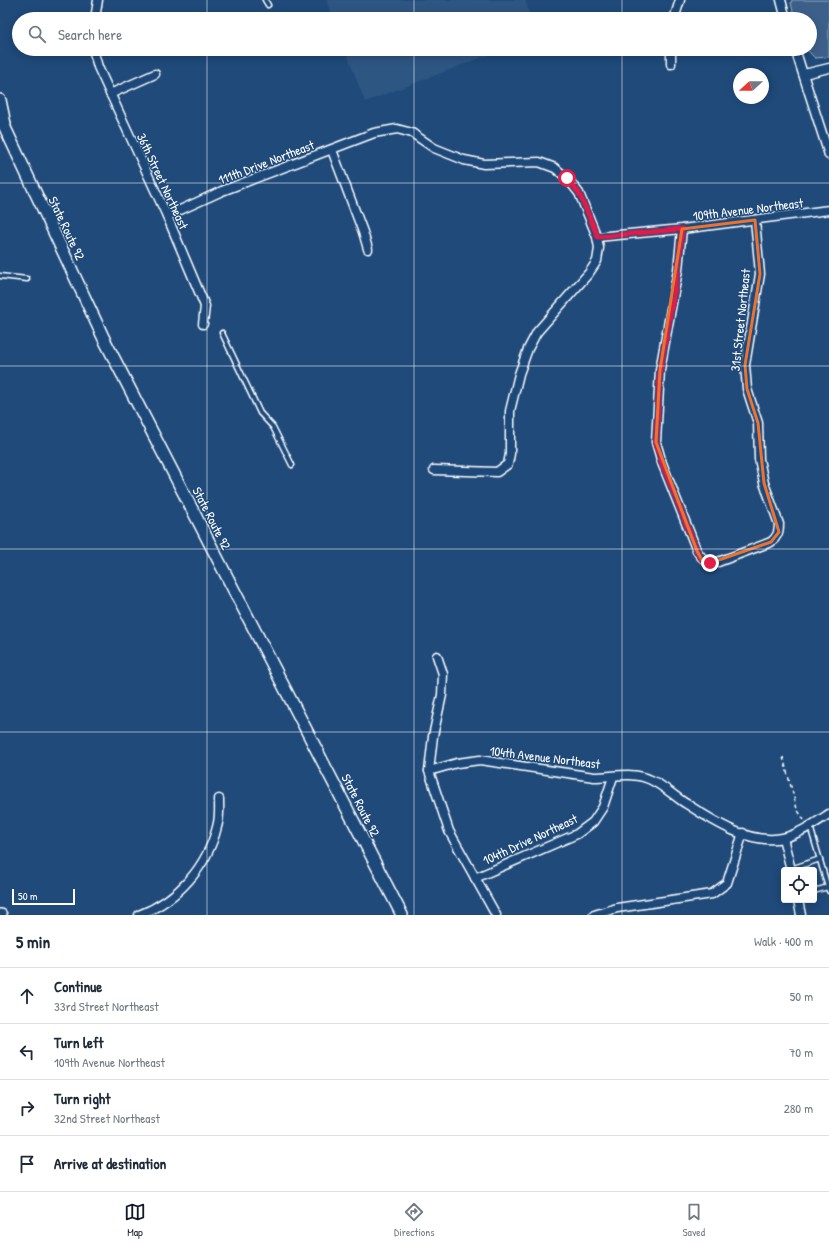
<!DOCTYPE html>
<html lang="en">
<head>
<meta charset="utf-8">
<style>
	body { margin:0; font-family:"Patrick Hand",sans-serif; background:#f6f6f7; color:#1f2937 }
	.controls { position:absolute; right:12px; bottom:12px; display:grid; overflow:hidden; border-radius:4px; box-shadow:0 2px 10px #0003 }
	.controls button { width:36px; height:36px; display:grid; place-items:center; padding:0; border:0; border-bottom:1px solid #e0e1e3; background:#fff; color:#1f2937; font:20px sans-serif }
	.compass { position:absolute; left:733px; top:68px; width:36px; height:36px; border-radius:50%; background:#fff; box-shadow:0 2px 10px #0003; rotate:249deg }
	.scale { position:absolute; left:12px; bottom:10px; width:63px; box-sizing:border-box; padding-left:4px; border:2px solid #fff; border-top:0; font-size:11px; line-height:14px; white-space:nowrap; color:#fff; -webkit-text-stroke:3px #1f4a7a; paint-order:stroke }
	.stop { position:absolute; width:12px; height:12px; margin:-9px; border:3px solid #e11d48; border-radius:50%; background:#fff }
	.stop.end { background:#e11d48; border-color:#fff; box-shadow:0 1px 4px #0008 }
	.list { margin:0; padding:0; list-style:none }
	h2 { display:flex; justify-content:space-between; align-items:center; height:52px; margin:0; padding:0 16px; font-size:17px }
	h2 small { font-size:13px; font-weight:400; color:#747a83 }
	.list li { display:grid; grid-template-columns:26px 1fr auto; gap:12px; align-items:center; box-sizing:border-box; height:56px; padding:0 16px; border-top:1px solid #e0e1e3 }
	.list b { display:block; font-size:15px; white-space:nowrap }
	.list p { margin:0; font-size:13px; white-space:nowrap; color:#747a83 }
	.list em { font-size:13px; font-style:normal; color:#747a83 }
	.icon { flex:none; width:22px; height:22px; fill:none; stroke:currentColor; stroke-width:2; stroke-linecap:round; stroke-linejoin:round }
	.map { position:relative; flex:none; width:829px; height:915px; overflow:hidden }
	.search { position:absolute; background:#fff; box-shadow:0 2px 10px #0003; left:12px; right:12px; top:12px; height:44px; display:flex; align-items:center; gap:10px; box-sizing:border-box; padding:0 14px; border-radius:22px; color:#747a83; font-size:15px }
	.sheet { height:276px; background:#fff }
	nav { display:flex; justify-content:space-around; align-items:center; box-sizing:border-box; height:56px; border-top:1px solid #e0e1e3; background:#fff; font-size:11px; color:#747a83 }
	nav a { display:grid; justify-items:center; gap:2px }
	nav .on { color:#111827 }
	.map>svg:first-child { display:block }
</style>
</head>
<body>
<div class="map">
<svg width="829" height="915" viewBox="0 0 829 915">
	<rect width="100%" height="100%" fill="#1f4a7a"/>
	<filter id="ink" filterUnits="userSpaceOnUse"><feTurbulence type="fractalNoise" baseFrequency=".025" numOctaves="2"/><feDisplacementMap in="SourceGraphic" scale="8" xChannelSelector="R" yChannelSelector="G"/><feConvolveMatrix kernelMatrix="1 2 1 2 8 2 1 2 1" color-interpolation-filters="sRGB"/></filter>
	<g filter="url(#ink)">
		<g fill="#2e5683">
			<polygon points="326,0 525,0 531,19 333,19"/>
			<polygon points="345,49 504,49 365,102"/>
		</g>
		<polygon fill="#3c618b" stroke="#9eb0c5" points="792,0 829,0 829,57 815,58 806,49 810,49 810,19 795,19 791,3"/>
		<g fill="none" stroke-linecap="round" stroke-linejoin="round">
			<g stroke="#fff" stroke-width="7">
				<g id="lane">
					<polyline points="265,0 268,5"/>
					<polyline points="0,276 27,279"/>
					<polyline points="222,333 260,413 273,427 292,465"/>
					<polyline points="810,826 829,891"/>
					<polyline points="791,869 820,859"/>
					<polyline points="814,891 828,887"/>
				</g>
			</g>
			<g stroke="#fff" stroke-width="11">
				<g id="street">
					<polyline points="781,0 786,19"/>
					<polyline points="95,19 98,0"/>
					<polyline points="674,19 680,0"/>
					<polyline points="93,49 98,67 167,216 205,306 203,324"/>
					<polyline points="671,49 671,64"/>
					<polyline points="795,49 829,155"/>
					<polyline points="804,74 829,68"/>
					<polyline points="110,94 155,74"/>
					<polyline points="332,150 363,232 368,249"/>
					<polyline points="167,216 222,191 374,133 397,129 412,133 434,148 464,160 484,164 539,162 555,168 567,178 579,193 597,237 599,248 597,261 589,273 537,332 528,349 519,374 510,411 510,454 508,464 497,472 434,470"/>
					<path d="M682,229L678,270L660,370L656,442L662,463L697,551C703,560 707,563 718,562L771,542C777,537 779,533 779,524L764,483L759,459L758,423L747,389L745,365L760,274L755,220"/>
					<polyline points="597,237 682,229 829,210"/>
					<polyline points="437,656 443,674 442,695 433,736 429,771 449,831 496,915"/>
					<path d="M429,771L457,763L480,760L594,777C613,777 634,771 651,780C662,785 672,794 682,801C710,819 747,845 783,838C799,834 815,823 829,814"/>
					<polyline points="783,838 791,870"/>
					<polyline points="475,878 577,834 593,822 603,807 613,777"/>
					<polyline points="798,900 801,915"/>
					<path d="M139,915C178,900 207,867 217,827C220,818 219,808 219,799"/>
					<polyline points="594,915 617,908 712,894 727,883 743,833"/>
				</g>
			</g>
			<g stroke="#fff" stroke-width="14">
				<g id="secondary">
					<polyline points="0,100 5,124"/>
					<polyline points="0,117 104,339 402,915"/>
					<polyline points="0,915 1,915"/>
				</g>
			</g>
			<polyline stroke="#fff" stroke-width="1.5" stroke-dasharray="4 3" stroke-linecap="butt" points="783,757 797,809 804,820"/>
			<use href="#lane" stroke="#1f4a7a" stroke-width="4"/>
			<use href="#street" stroke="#1f4a7a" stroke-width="8"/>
			<use href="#secondary" stroke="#1f4a7a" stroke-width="11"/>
		</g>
	</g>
	<g fill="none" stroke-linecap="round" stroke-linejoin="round" filter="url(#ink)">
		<polyline stroke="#e11d48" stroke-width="5" points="567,178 579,193 598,237 682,229 678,270 660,370 656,442 662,463 697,551 702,560 710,563"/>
	</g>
	<path fill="none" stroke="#eb7230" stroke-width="3" stroke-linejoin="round" d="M755,220L760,274L745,365L747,389L758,423L764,483L779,532L771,542L710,563L702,560L697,551L656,442L660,370L682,229Z"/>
	<path fill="none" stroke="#fff" stroke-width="1" stroke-opacity="0.55" d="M207,0V19M414,0V19M622,0V19M207,49V915M414,49V915M622,49V915M0,183H829M0,366H829M0,549H829M0,732H829"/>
	<g text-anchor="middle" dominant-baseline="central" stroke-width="3" stroke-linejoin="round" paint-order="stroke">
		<g font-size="13" fill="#fff" stroke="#1f4a7a">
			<text transform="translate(266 162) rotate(-21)">111th Drive Northeast</text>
			<text transform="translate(163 181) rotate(65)">36th Street Northeast</text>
			<text transform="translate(748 209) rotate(-7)">109th Avenue Northeast</text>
			<text transform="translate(67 228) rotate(65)">State Route 92</text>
			<text transform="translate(740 320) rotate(-84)">31st Street Northeast</text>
			<text transform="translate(212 518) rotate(63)">State Route 92</text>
			<text transform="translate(545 757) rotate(7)">104th Avenue Northeast</text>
			<text transform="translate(361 805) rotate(63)">State Route 92</text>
			<text transform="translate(530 839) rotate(-25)">104th Drive Northeast</text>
		</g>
	</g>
</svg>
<div class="controls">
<button><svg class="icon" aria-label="locate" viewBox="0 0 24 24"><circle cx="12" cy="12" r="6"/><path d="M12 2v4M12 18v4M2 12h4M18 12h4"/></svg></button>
</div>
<svg class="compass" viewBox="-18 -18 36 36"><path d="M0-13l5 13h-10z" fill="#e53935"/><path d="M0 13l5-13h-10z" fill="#747a83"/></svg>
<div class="scale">50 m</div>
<div class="stop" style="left:567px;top:178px"></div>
<div class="stop end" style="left:710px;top:563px"></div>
<div class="search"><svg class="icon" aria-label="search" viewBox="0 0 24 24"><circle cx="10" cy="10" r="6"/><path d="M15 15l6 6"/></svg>Search here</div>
</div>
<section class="sheet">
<h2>5 min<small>Walk · 400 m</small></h2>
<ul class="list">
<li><svg class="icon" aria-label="ahead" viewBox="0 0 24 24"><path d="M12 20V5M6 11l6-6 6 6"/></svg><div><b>Continue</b><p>33rd Street Northeast</p></div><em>50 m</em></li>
<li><svg class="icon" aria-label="left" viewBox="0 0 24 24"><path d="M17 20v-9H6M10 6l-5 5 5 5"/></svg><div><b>Turn left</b><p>109th Avenue Northeast</p></div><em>70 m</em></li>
<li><svg class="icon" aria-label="right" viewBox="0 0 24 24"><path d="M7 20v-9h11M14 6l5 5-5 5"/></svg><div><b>Turn right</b><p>32nd Street Northeast</p></div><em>280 m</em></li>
<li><svg class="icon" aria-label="arrive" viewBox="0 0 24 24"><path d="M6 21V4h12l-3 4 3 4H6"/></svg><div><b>Arrive at destination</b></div></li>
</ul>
</section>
<nav>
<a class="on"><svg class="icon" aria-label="map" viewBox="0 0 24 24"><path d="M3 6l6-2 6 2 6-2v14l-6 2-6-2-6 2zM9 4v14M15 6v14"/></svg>Map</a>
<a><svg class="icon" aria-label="directions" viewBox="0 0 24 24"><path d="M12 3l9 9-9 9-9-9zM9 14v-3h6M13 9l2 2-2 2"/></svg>Directions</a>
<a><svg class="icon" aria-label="saved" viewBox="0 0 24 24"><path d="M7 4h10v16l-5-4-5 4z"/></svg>Saved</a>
</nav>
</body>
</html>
